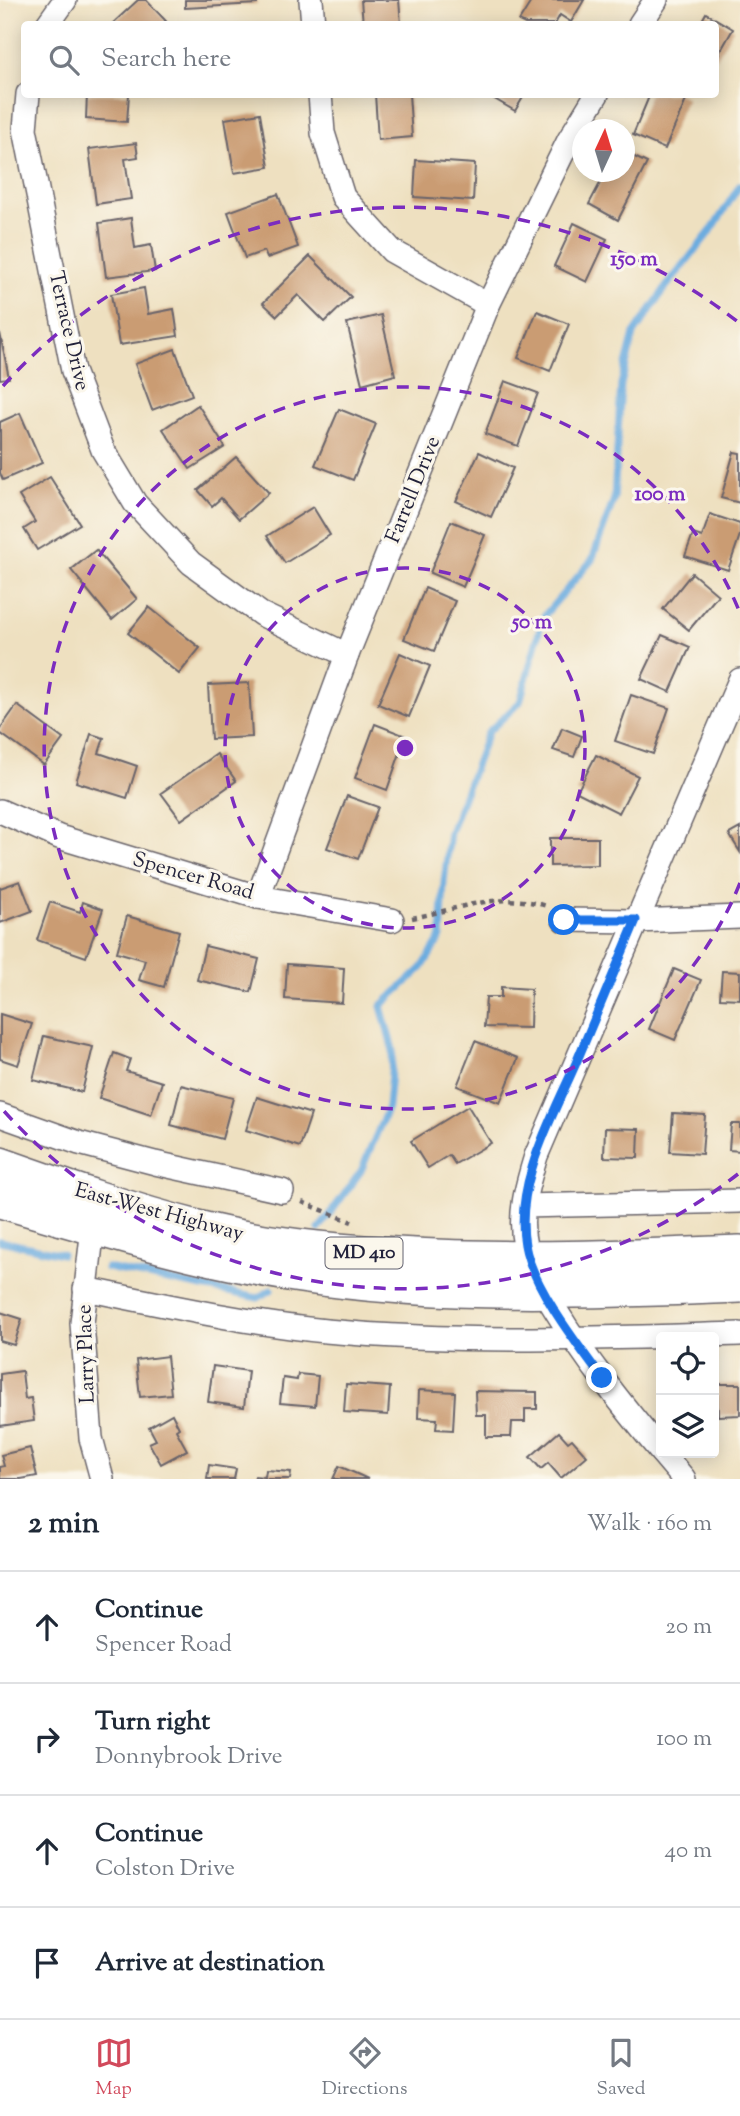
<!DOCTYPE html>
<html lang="en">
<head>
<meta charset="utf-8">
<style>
	body { margin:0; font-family:"Sorts Mill Goudy",serif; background:#f6f6f7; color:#1f2937 }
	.controls { position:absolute; right:21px; bottom:21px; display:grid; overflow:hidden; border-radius:7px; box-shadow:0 4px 18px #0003 }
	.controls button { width:63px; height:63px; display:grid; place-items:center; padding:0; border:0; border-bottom:2px solid #e0e1e3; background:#fff; color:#1f2937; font:35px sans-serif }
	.compass { position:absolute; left:572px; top:119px; width:63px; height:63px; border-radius:50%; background:#fff; box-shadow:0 4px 18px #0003; rotate:4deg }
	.stop { position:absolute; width:21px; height:21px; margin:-16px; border:5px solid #1a73e8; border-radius:50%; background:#fff }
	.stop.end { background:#1a73e8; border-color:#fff; box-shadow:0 2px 7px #0008 }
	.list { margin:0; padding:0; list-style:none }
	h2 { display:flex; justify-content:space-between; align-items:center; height:91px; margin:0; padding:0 28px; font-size:30px }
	h2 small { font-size:23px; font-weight:400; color:#747a83 }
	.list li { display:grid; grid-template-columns:46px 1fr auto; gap:21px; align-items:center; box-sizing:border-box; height:112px; padding:0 28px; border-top:2px solid #e0e1e3 }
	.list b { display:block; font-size:26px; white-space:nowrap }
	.list p { margin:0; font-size:23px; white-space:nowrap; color:#747a83 }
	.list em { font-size:23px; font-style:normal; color:#747a83 }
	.icon { flex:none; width:38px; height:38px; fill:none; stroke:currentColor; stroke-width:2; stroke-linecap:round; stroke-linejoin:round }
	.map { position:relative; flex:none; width:740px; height:1479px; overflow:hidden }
	.search { position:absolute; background:#fff; box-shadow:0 4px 18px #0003; left:21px; right:21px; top:21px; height:77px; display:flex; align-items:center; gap:18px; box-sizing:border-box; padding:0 24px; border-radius:7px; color:#747a83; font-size:26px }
	.sheet { height:539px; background:#fff }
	nav { display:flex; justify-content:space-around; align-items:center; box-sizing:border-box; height:98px; border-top:2px solid #e0e1e3; background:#fff; font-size:19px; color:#747a83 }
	nav a { display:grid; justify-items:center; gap:4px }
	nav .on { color:#d1495b }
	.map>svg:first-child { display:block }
</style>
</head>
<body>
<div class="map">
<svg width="740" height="1479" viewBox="0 0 740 1479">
	<rect width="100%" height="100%" fill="#fbf7ec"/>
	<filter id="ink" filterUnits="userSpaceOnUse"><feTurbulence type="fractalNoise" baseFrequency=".0143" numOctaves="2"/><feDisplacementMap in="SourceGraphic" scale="14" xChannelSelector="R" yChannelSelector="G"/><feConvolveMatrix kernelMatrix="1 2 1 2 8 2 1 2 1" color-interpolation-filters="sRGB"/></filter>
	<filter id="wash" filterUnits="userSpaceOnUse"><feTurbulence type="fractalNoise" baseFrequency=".00686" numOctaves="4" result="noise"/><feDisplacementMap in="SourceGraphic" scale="28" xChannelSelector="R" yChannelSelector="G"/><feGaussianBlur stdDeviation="1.57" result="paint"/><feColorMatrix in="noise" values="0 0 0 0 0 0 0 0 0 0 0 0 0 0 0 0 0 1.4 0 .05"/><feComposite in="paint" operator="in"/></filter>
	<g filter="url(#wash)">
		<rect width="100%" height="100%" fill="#eee0c0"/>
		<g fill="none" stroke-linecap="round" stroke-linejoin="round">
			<g stroke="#6cacdf" stroke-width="7">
				<polyline points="319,1229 361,1171 388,1107 393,1050 381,1006 422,968 441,937 444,882 450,832 488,732 520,702 543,617 592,560 614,499 621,384 634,334 666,287 713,228 740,185"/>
				<polyline points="0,1241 62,1254"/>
				<polyline points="107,1268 258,1298 271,1290"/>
			</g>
		</g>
		<g id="blocks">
			<g fill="#ca9c73">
				<polygon points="138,0 146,0 166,21 162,24 112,24"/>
				<polygon points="185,0 257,0 257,4 185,8"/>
				<polygon points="361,0 399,0 401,24 363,24"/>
				<polygon points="532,0 584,0 571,22 560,15 555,24 525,24 519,21"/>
				<polygon points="706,13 733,29 716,59 716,24 700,24"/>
				<polygon points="87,94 129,94 127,122 86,119"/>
				<polygon points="375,94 409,94 412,137 378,140"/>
				<polygon points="486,94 525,94 515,111"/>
				<polygon points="650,94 679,94 687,98 665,149 633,135"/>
				<polygon points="260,113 269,167 234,173 225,119"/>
				<polygon points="136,143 138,157 125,159 131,199 96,204 89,149"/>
				<polygon points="624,152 647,163 618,220 589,204 606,172 624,172"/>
				<polygon points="416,160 475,164 473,201 414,197"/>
				<polygon points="278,194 298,247 267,258 264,251 245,258 228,212"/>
				<polygon points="131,218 135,248 151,245 155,271 106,277 99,223"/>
				<polygon points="574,223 607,239 587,282 554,266"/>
				<polygon points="310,256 351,297 325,322 298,295 277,316 263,303"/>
				<polygon points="144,288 148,314 174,309 178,336 119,345 111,294"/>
				<polygon points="537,311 569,324 550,371 518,358"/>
				<polygon points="381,315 395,375 362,384 347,323"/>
				<polygon points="0,333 9,378 0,379"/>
				<polygon points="175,349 192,395 152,410 135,364"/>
				<polygon points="505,381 538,393 518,446 485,434"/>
				<polygon points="198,405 225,447 190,469 163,429"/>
				<polygon points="339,409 376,424 353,480 315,465"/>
				<polygon points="20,413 42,463 3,480 0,473 0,422"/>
				<polygon points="479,452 513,468 491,517 456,501"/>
				<polygon points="734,452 740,453 740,503 721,498"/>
				<polygon points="236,457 269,493 239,519 221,498 212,506 198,490"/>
				<polygon points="50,477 80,524 37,550 24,529 35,522 19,496"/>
				<polygon points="313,507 330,535 285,563 267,536"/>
				<polygon points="710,514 740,524 740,535 728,570 685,556 693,534 702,537"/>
				<polygon points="451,521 485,535 463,587 430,573"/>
				<polygon points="96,550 137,599 112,620 71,570"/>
				<polygon points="692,573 718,595 689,630 663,609"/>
				<polygon points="425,588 455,601 434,651 404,639"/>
				<polygon points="149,607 200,648 179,674 128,633"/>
				<polygon points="662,635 690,647 670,692 641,679"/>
				<polygon points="400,653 430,666 409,717 378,704"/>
				<polygon points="249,683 252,737 211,739 208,685"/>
				<polygon points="631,695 669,708 653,754 615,741"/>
				<polygon points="17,705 63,739 44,765 0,733 0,729"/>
				<polygon points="375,724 406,736 387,790 355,778"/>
				<polygon points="562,728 582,736 574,757 553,750"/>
				<polygon points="91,734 104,738 99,753 137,766 127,798 76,782"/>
				<polygon points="217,754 236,781 181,820 161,793"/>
				<polygon points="596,755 638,776 619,813 577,792"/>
				<polygon points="347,796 378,807 358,859 327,848"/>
				<polygon points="740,828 740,852 729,834"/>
				<polygon points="550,838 598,838 598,865 550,866"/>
				<polygon points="20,881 32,911 0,923 0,888"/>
				<polygon points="50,902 80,912 83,902 103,909 86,957 37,940"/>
				<polygon points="127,916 179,931 164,987 139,980 145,960 117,952"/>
				<polygon points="205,946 259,959 251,992 197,980"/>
				<polygon points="287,964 344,968 342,1003 285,999"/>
				<polygon points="674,969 701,980 675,1040 649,1029"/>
				<polygon points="722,971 740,972 740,999 720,998"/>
				<polygon points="501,987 531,989 530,1028 484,1027 486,997 501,997"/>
				<polygon points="0,1014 32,1024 18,1065 0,1059"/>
				<polygon points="44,1036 93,1047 82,1092 33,1080"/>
				<polygon points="475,1041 518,1058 500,1103 457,1086"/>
				<polygon points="114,1053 130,1059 126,1071 162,1082 151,1115 99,1098"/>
				<polygon points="181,1085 233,1098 222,1139 171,1125"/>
				<polygon points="257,1097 311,1114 300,1147 246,1130"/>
				<polygon points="468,1106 491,1143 455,1164 449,1155 428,1168 411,1141"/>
				<polygon points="673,1113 705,1115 702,1154 670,1152"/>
				<polygon points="731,1124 740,1124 740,1151 729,1150"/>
				<polygon points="605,1128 639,1129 638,1158 604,1157"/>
				<polygon points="0,1312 22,1319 14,1345 0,1341"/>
				<polygon points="167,1356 171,1394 140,1397 136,1360"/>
				<polygon points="213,1366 248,1371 244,1407 208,1402"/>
				<polygon points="22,1371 25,1399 31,1398 34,1421 0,1426 0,1374"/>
				<polygon points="298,1374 318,1376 315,1406 280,1403 283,1378 297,1380"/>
				<polygon points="346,1384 390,1387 388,1415 344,1412"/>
				<polygon points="717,1384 740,1384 740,1415 718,1416"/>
				<polygon points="419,1390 455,1392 453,1430 436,1429 437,1419 418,1418"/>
				<polygon points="475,1391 537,1392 537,1409 525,1409 525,1422 512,1422 511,1437 486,1437 486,1415 476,1415"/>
				<polygon points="172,1414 179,1428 176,1430 187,1450 161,1464 149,1443 156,1440 149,1427"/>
				<polygon points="559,1432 568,1442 572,1439 587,1456 561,1478 548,1463 541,1469 530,1457"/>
				<polygon points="30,1448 37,1476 21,1479 0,1479 0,1467 4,1466 1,1455"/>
				<polygon points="209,1465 236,1469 234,1479 207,1479"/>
				<polygon points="339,1466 368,1479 333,1479"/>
				<polygon points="266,1470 291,1472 290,1479 254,1479 255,1476 265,1477"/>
			</g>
		</g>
	</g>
	<g filter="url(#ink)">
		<use href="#blocks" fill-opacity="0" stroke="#69646a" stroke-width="2"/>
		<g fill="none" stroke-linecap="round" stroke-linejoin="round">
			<g stroke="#69646a" stroke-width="26">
				<g id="minor">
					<polyline points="311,0 313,24"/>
					<polyline points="48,24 65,0"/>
					<polyline points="640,24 656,0"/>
					<polyline points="28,94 25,129 73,371 103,450 135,503 191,563 261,614 347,655"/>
					<polyline points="320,94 323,133 343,197 392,251 488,305"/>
					<polyline points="0,811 59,837 258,897 392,920"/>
					<polyline points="258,897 347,655 488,305 569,140 597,94"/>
					<polyline points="564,920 636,921 740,917"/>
					<polyline points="0,1115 79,1143 155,1163 282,1191"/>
					<polyline points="524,1206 740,1201"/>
					<polyline points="93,1227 82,1323 91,1438 102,1479"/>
					<path d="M85,1289C165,1305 245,1323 326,1331C464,1344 602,1338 740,1334"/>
					<path d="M661,1452C623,1406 586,1360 555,1309C543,1290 529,1268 525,1246C518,1215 527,1185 536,1156L740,680"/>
					<polyline points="662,1453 684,1479"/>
				</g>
			</g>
			<g stroke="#69646a" stroke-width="38">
				<g id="primary">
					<path d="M0,1165C65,1188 130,1211 197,1228C261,1245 329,1251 396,1255C511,1262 625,1258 740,1253"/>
					<path d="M0,1200C97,1228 194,1258 294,1274C441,1297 592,1291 740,1285"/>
				</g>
			</g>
			<g stroke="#69646a" stroke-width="4.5" stroke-dasharray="5 5" stroke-linecap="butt">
				<path d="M412,918C460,909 497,891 547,906"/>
				<polyline points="302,1202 352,1222"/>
			</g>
			<use href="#minor" stroke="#fff" stroke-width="23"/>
			<use href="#primary" stroke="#fff" stroke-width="35"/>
		</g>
	</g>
	<g fill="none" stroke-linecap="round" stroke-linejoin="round" filter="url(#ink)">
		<path stroke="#1a73e8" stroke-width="9" d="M564,920H636C616,968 596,1015 576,1063C552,1118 514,1184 525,1245C532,1286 577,1344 602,1378"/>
	</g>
	<g fill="none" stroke="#7b2cbf" stroke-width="3.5" stroke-dasharray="12 9">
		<circle cx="405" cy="748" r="180"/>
		<path d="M740 883A361 361 0 1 1 740 613"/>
		<path d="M738 1174A541 541 0 0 1 3 1110M3 386A541 541 0 0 1 738 322"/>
	</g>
	<g text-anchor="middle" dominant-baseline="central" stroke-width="6" stroke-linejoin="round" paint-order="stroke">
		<rect fill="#fbf7ec" stroke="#636270" stroke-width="2" x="325.5" y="1237.5" width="77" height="31" rx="5"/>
		<g font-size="19" font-weight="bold" fill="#22223b">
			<text x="364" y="1253">MD 410</text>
		</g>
		<g font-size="21" fill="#22223b" stroke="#fbf7ec">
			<text transform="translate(68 331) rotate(77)">Terrace Drive</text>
			<text transform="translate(414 490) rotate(-68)">Farrell Drive</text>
			<text transform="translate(193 877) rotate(16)">Spencer Road</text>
			<text transform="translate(159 1213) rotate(15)">East-West Highway</text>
			<text transform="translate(87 1354) rotate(-92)">Larry Place</text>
		</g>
	</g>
	<circle cx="405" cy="748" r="10" fill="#7b2cbf" stroke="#fbf7ec" stroke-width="3.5"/>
	<g font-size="21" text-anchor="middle" font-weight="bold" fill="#7b2cbf" stroke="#fbf7ec" stroke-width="6" stroke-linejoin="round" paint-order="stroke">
		<text x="634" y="265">150 m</text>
		<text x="660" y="500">100 m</text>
		<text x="532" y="628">50 m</text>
	</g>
</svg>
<div class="controls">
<button><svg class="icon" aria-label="locate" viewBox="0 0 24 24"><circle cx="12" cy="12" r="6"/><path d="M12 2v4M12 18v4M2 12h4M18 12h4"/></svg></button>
<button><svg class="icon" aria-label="layers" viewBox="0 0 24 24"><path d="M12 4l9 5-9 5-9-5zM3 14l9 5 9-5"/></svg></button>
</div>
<svg class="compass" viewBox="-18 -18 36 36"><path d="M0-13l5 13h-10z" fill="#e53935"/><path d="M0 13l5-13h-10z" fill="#747a83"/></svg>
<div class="stop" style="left:564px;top:920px"></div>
<div class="stop end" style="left:602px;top:1378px"></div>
<div class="search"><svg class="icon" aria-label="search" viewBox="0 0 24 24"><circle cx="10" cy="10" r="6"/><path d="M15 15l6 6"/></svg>Search here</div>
</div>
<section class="sheet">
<h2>2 min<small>Walk · 160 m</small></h2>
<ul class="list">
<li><svg class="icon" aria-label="ahead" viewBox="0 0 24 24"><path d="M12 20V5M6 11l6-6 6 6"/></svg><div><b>Continue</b><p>Spencer Road</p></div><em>20 m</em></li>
<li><svg class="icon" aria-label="right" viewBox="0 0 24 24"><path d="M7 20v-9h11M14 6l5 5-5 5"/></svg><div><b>Turn right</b><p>Donnybrook Drive</p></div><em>100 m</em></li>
<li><svg class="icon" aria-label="ahead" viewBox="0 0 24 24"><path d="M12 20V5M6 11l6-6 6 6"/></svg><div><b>Continue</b><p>Colston Drive</p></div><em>40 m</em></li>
<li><svg class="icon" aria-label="arrive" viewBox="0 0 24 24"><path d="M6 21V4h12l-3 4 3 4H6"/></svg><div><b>Arrive at destination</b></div></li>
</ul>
</section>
<nav>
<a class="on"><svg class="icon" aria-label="map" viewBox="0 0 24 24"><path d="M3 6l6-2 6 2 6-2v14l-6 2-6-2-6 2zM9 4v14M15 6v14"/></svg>Map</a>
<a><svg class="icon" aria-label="directions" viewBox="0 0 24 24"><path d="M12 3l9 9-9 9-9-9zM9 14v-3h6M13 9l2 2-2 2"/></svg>Directions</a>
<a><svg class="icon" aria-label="saved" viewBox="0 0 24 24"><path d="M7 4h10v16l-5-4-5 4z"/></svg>Saved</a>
</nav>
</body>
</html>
